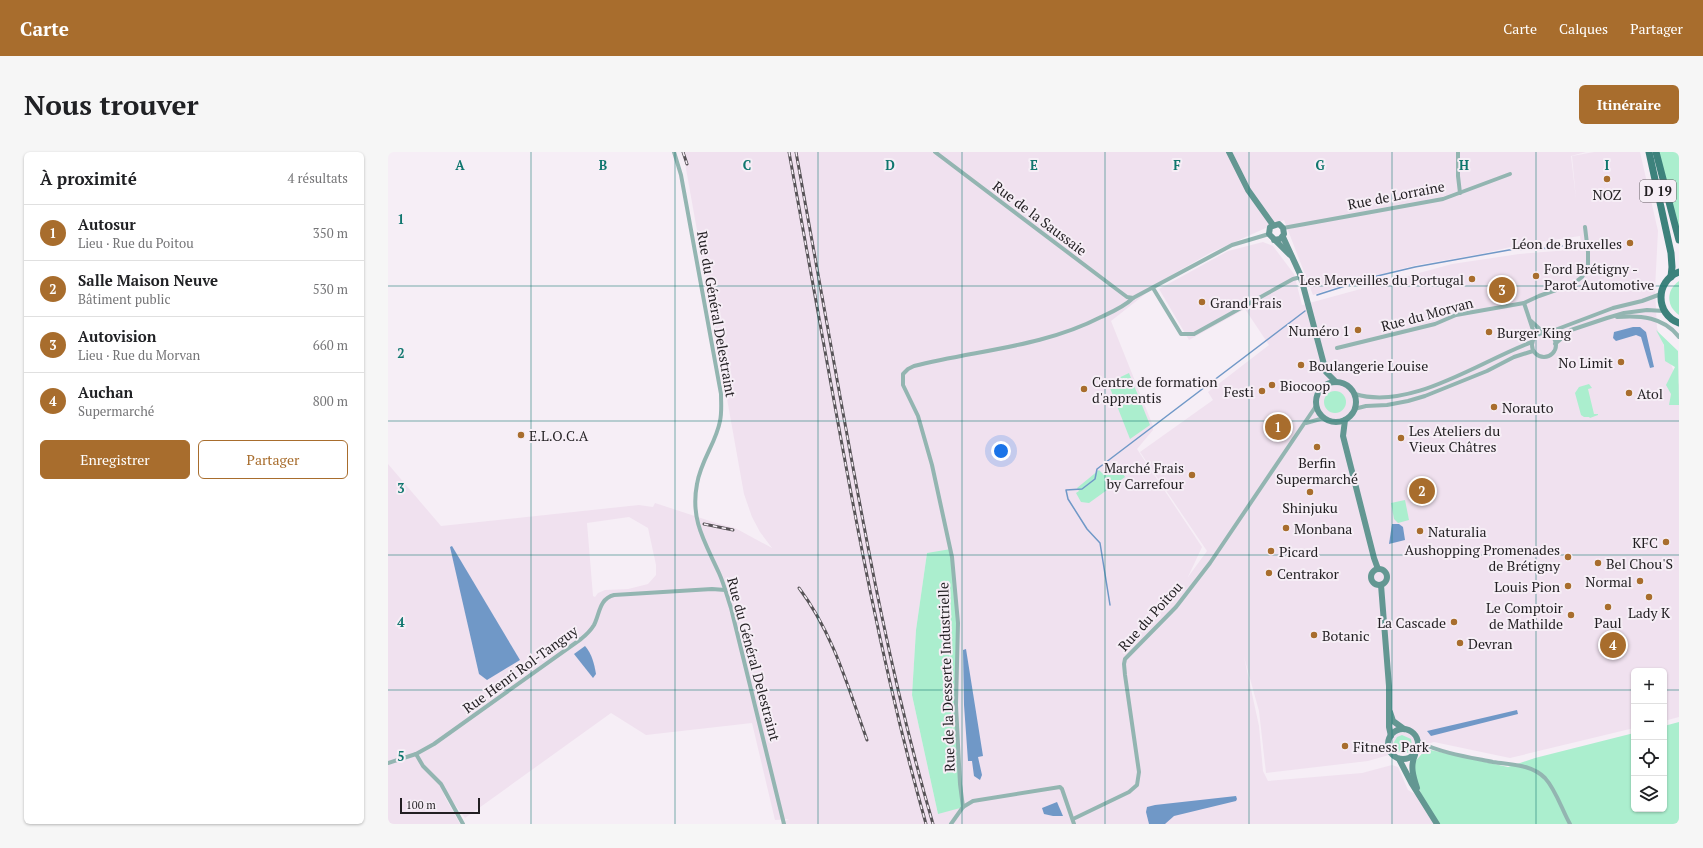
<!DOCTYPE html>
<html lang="fr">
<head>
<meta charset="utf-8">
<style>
	body { margin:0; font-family:"PT Serif",serif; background:#f6f6f6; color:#202124 }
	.controls { position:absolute; right:12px; bottom:12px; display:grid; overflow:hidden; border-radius:6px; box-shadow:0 1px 3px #0004 }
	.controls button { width:36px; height:36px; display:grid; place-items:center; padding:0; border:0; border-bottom:1px solid #e0e0e0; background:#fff; color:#202124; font:20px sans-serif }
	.scale { position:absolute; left:12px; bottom:10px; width:80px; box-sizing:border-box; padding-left:4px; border:2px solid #221f22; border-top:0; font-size:11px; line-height:14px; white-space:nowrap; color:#221f22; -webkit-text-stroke:3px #f6eef6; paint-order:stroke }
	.you { position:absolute; left:613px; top:299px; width:14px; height:14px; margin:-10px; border:3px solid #fff; border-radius:50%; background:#1a73e8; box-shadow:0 0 0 6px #1a73e833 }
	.badge { display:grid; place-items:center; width:26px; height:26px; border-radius:50%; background:#a86d2d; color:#fff; font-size:13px; font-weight:700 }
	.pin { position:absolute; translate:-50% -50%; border:2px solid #fff; box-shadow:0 1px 4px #0006 }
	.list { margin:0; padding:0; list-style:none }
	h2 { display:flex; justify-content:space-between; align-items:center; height:52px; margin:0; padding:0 16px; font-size:17px }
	h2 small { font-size:13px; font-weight:400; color:#757577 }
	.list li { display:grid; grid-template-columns:26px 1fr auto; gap:12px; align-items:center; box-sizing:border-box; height:56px; padding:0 16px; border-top:1px solid #e0e0e0 }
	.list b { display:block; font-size:15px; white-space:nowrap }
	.list p { margin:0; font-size:13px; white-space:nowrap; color:#757577 }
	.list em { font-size:13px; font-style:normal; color:#757577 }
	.actions { display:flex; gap:8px; padding:12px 16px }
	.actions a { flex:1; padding:9px 0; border:1px solid #a86d2d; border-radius:6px; text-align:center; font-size:14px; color:#a86d2d }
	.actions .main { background:#a86d2d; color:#fff }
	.icon { flex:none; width:22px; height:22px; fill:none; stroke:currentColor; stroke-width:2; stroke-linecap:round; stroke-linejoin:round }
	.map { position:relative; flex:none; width:1291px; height:672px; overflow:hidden; border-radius:6px }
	header { display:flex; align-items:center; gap:24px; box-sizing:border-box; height:56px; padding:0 20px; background:#a86d2d; color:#fff }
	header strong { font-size:19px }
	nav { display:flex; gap:22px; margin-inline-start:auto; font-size:14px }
	.intro { display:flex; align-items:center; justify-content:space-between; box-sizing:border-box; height:96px; padding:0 24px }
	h1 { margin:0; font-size:28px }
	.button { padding:10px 18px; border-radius:6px; background:#a86d2d; color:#fff; font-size:14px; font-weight:700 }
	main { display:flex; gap:24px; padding:0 24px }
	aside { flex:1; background:#fff; border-radius:6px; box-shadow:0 1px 3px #0004 }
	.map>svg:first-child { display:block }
</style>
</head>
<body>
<header>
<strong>Carte</strong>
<nav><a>Carte</a><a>Calques</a><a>Partager</a></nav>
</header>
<div class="intro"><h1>Nous trouver</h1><a class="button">Itinéraire</a></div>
<main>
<aside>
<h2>À proximité<small>4 résultats</small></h2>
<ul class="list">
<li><span class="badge">1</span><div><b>Autosur</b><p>Lieu · Rue du Poitou</p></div><em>350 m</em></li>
<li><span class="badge">2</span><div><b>Salle Maison Neuve</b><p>Bâtiment public</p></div><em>530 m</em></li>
<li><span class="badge">3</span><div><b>Autovision</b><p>Lieu · Rue du Morvan</p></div><em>660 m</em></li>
<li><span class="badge">4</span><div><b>Auchan</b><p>Supermarché</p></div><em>800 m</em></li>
</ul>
<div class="actions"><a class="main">Enregistrer</a><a>Partager</a></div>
</aside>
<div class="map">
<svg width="1291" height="672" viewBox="0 0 1291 672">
	<rect width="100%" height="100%" fill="#f6eef6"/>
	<path fill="#f0e1ef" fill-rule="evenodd" d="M295,0H1198L1183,4L1188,47L1184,4L1206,0H1252L1270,79L1267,137L1269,176L1291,233V565L1276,569V519H1246V576L1122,606L1046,590L980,609L878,621L871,559L856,505L871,574L875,619L880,629L974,621L1004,613L1010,615L1020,638L1032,645L1049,672H392L401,667L387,668L364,571L258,583L223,561L77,666L53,634L57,645L72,672H0V272V312L53,374L251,353L265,355L267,351L328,371L347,376L384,396L372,380L364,365L356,342ZM896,68L925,143L966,129L1029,113L1093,102L1131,93L1192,84L1194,97L1131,102L1064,112L914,153L906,122L885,94L875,90L840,99L771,137L801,188L857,157L881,193L820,240L825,248L752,300L819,399L800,425L814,395L749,297L765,278V274L723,169L775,128L822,101ZM241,365L260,376L268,413V423L260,432L240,437L217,438L210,441L207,445L205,444L199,371ZM539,401L550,662L524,543L528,478Z"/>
	<g fill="#abeece">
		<polygon points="1268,0 1291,0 1291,88"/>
		<path d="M1291,129V163C1278,154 1278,138 1291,129Z"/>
		<polygon points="1268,178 1290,199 1291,253 1281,253 1283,242 1278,233 1287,215 1277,209 1276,193"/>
		<polygon points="741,221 762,273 742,287 720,231"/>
		<polygon points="1201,232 1204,236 1200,237 1206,262 1210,262 1210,263 1202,266 1201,265 1196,265 1193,263 1187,241 1191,235"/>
		<circle cx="947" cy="250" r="11"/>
		<polygon points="728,311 737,325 701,351 693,350 688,341 691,339 689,336 711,318 714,321"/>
		<polygon points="1017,348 1021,368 1010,371 1006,367 1003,351"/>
		<polygon points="563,397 570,456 570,589 576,655 550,662 524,543 528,478 539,401"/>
		<path d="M1291,570V672H1051C1037,650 1029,639 1025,612L1038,597L1120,615L1147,606L1246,581V657H1276V574Z"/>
		<polygon points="1014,583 1023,587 1024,594 1022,600 1015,602 1009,599 1005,592 1009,585"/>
	</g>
	<g fill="#7098c7">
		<polygon points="1245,175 1252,175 1258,180 1266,215 1262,216 1253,185 1248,183 1228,189 1225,186 1226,180"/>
		<polygon points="1004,372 1011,372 1015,375 1017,388 1001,392"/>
		<polygon points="64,394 132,508 99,528 91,522 62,395"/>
		<path d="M197,494C204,502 206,511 208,522L205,526L186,502Z"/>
		<polygon points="578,497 595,604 590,605 594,623 592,628 586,624 584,609 580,609 576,553 575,498"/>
		<polygon points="1129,558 1130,562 1043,584 1039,579"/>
		<polygon points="848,644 849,647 848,649 786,664 777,672 761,672 758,660 759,655 767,653"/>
		<polygon points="669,650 675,664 665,664 656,662 654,656"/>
	</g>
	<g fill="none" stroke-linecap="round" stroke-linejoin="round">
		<g stroke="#7098c7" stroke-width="1.5">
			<polyline points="929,143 985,125 1027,115 1121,98 1166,96 1174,94"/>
			<polyline points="722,453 712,391 699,377 680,347 678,338 694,337 707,327 709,317 917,159"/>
		</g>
		<g stroke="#93b5b1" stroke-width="4">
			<path d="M286,0L293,23L333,242C333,251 334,260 332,269C328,291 313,308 309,332C302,368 317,390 331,421C336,432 339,444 343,456L396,672"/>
			<polyline points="547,0 727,136 739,145 745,146"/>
			<polyline points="1070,0 1070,24 1072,41"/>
			<polyline points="895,76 1055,47 1122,22"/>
			<polyline points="765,136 793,182 806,182 905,127 913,125"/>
			<polyline points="1136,151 1147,184"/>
			<path d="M1229,165C1252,163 1276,165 1291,185"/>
			<polyline points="1143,169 1156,181"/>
			<polyline points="1159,181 1225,156 1254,149 1273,142"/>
			<circle cx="1156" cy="193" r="12"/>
			<polyline points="1167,192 1183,178 1219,166 1236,161 1259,158 1276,159"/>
			<polyline points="949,196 1047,172 1068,163 1136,151 1151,144 1185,132 1194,125 1200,115 1200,100 1197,75"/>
			<path d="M967,242C1023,259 1092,209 1144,190"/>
			<polyline points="966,257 978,254 999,253 1020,249 1037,244 1099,219 1126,205 1145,199"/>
			<polyline points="918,271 936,266"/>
			<path d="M1031,590C1053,601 1080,605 1105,610C1123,613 1143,612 1157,626C1168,638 1174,658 1182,672"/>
			<polyline points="28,602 35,614 53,632 75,672"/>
			<path d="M0,611L28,602L46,592L193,487C198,483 203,478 206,473C212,461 211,447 226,443L324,437L337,438"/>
			<path d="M575,655L572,632L568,553L570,471L564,405L544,313L530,264L515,233V222L520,217L526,214C589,198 655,195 713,165C724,160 736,155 745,146L844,93L881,82"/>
			<polyline points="685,667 741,640 749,633 751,620 737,523 736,512 737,507 788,455 822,411 928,254"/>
			<polyline points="563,672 575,655 585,649 672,635 674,637 686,672"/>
		</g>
		<g stroke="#639792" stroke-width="6">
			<polyline points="841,0 860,38 885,73"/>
			<polyline points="895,85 912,122 938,220 948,230"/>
			<polyline points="886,88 892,87 896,82 895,76 891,72 882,75 881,82 902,103"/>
			<circle cx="948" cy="250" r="20"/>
			<polyline points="957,268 955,284 986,406 990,417"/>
			<circle cx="991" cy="425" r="8"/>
			<polyline points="993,433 1001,534 1001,575 1003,584"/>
			<polyline points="1002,560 1005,569 1016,577"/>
			<circle cx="1015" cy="592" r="15"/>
			<path d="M1027,603C1022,614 1025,624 1029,636"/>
			<polyline points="1011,607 1024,632 1049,672"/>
		</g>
		<g stroke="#3d827c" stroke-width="7">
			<polyline points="1261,0 1283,101 1284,115 1283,125"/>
			<polyline points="1268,0 1291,88"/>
			<path d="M1291,120C1267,129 1267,162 1291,171"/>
		</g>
		<g stroke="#575357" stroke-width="3">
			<g id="rail">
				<polyline points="295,0 299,12"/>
				<path d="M401,0C413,70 427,140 439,210C467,366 495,520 538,672"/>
				<path d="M408,0C422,81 438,163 452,244C478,388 504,532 545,672"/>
				<polyline points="316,372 345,378"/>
				<path d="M411,436C445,481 460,535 479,588"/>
			</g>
		</g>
		<use href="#rail" stroke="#f6eef6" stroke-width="1.5" stroke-dasharray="4.5" stroke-linecap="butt"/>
	</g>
	<path fill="none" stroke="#0f766e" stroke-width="1" stroke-opacity="0.55" d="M143,0V672M287,0V672M430,0V672M574,0V672M717,0V672M861,0V672M1004,0V672M1148,0V672M0,134H1291M0,269H1291M0,403H1291M0,538H1246M1276,538H1291"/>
	<g fill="#a86d2d" stroke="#f6eef6" stroke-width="1.5">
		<circle cx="1219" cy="27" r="4"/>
		<circle cx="1242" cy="91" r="4"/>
		<circle cx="1148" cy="124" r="4"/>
		<circle cx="1084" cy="127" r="4"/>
		<circle cx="814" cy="150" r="4"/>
		<circle cx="970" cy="178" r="4"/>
		<circle cx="1101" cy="180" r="4"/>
		<circle cx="1233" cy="210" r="4"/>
		<circle cx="913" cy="213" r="4"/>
		<circle cx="884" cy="233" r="4"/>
		<circle cx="696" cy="237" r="4"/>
		<circle cx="874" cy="239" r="4"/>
		<circle cx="1241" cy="241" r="4"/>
		<circle cx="1106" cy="255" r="4"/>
		<circle cx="133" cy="283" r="4"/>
		<circle cx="1013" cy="286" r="4"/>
		<circle cx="929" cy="295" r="4"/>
		<circle cx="804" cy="323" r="4"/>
		<circle cx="922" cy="340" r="4"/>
		<circle cx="898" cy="376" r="4"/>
		<circle cx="1032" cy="379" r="4"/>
		<circle cx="1278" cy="390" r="4"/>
		<circle cx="883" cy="399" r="4"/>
		<circle cx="1180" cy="405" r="4"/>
		<circle cx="1210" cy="411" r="4"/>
		<circle cx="881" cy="421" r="4"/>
		<circle cx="1252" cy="429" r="4"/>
		<circle cx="1180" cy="434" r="4"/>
		<circle cx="1261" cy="445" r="4"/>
		<circle cx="1220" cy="455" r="4"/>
		<circle cx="1183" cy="463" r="4"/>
		<circle cx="1066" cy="470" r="4"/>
		<circle cx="926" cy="483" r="4"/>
		<circle cx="1072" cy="491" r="4"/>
		<circle cx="957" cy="594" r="4"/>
	</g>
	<g text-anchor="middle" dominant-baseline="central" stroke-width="4" stroke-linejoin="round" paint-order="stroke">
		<rect fill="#f6eef6" stroke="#625d62" stroke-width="1" x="1252" y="28" width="36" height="22" rx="3"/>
		<g font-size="13" font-weight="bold" fill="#221f22">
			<text x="1270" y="39">D 19</text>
		</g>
		<g font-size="14" fill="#221f22" stroke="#f6eef6" text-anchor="start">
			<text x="1219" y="42" text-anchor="middle">NOZ</text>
			<text x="1234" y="91" text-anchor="end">Léon de Bruxelles</text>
			<text x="1156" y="116">Ford Brétigny -<tspan x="1156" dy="16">Parot Automotive</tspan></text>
			<text x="1076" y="127" text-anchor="end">Les Merveilles du Portugal</text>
			<text x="822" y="150">Grand Frais</text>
			<text x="962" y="178" text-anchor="end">Numéro 1</text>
			<text x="1109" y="180">Burger King</text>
			<text x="1225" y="210" text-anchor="end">No Limit</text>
			<text x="921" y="213">Boulangerie Louise</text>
			<text x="704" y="229">Centre de formation<tspan x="704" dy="16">d'apprentis</tspan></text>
			<text x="892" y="233">Biocoop</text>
			<text x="866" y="239" text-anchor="end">Festi</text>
			<text x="1249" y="241">Atol</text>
			<text x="1114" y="255">Norauto</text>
			<text x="1021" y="278">Les Ateliers du<tspan x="1021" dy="16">Vieux Châtres</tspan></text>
			<text x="141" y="283">E.L.O.C.A</text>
			<text x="929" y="310" text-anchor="middle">Berfin<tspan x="929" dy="16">Supermarché</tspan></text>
			<text x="796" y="315" text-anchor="end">Marché Frais<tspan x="796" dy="16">by Carrefour</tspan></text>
			<text x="922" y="355" text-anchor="middle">Shinjuku</text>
			<text x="906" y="376">Monbana</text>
			<text x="1040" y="379">Naturalia</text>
			<text x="1270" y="390" text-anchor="end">KFC</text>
			<text x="1172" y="397" text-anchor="end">Aushopping Promenades<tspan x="1172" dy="16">de Brétigny</tspan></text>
			<text x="891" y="399">Picard</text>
			<text x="1218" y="411">Bel Chou'S</text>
			<text x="889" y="421">Centrakor</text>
			<text x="1244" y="429" text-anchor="end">Normal</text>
			<text x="1172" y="434" text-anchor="end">Louis Pion</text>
			<text x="1175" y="455" text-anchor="end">Le Comptoir<tspan x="1175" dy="16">de Mathilde</tspan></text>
			<text x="1261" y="460" text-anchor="middle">Lady K</text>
			<text x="1058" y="470" text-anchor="end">La Cascade</text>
			<text x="1220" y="470" text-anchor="middle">Paul</text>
			<text x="934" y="483">Botanic</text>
			<text x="1080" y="491">Devran</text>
			<text x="965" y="594">Fitness Park</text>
		</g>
		<g font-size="14" fill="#221f22" stroke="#f6eef6">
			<text transform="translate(1008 43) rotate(-11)">Rue de Lorraine</text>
			<text transform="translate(652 66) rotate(37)">Rue de la Saussaie</text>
			<text transform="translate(329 162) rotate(80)">Rue du Général Delestraint</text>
			<text transform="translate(1039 162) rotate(-15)">Rue du Morvan</text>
			<text transform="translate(762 464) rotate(-48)">Rue du Poitou</text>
			<text transform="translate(366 507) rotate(75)">Rue du Général Delestraint</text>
			<text transform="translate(132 517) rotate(-36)">Rue Henri Rol-Tanguy</text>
			<text transform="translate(558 525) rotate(-92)">Rue de la Desserte Industrielle</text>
		</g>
	</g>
	<g font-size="13" text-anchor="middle" font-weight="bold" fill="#0f766e" stroke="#f6eef6" stroke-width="4" stroke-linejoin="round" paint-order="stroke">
		<text x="72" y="18">A</text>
		<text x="215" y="18">B</text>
		<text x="359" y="18">C</text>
		<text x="502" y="18">D</text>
		<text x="646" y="18">E</text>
		<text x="789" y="18">F</text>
		<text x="932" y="18">G</text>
		<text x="1076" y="18">H</text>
		<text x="1219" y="18">I</text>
		<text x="13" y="72">1</text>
		<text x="13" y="206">2</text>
		<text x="13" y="341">3</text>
		<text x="13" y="475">4</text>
		<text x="13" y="609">5</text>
	</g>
</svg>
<div class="controls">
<button>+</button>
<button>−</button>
<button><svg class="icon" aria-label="locate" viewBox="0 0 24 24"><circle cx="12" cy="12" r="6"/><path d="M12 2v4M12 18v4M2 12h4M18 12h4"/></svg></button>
<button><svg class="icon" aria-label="layers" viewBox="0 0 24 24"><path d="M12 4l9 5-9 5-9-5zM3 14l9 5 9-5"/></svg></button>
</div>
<div class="scale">100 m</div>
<div class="you"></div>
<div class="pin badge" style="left:890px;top:275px">1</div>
<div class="pin badge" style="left:1034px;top:339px">2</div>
<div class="pin badge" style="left:1114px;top:138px">3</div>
<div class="pin badge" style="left:1225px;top:493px">4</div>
</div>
</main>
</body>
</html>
